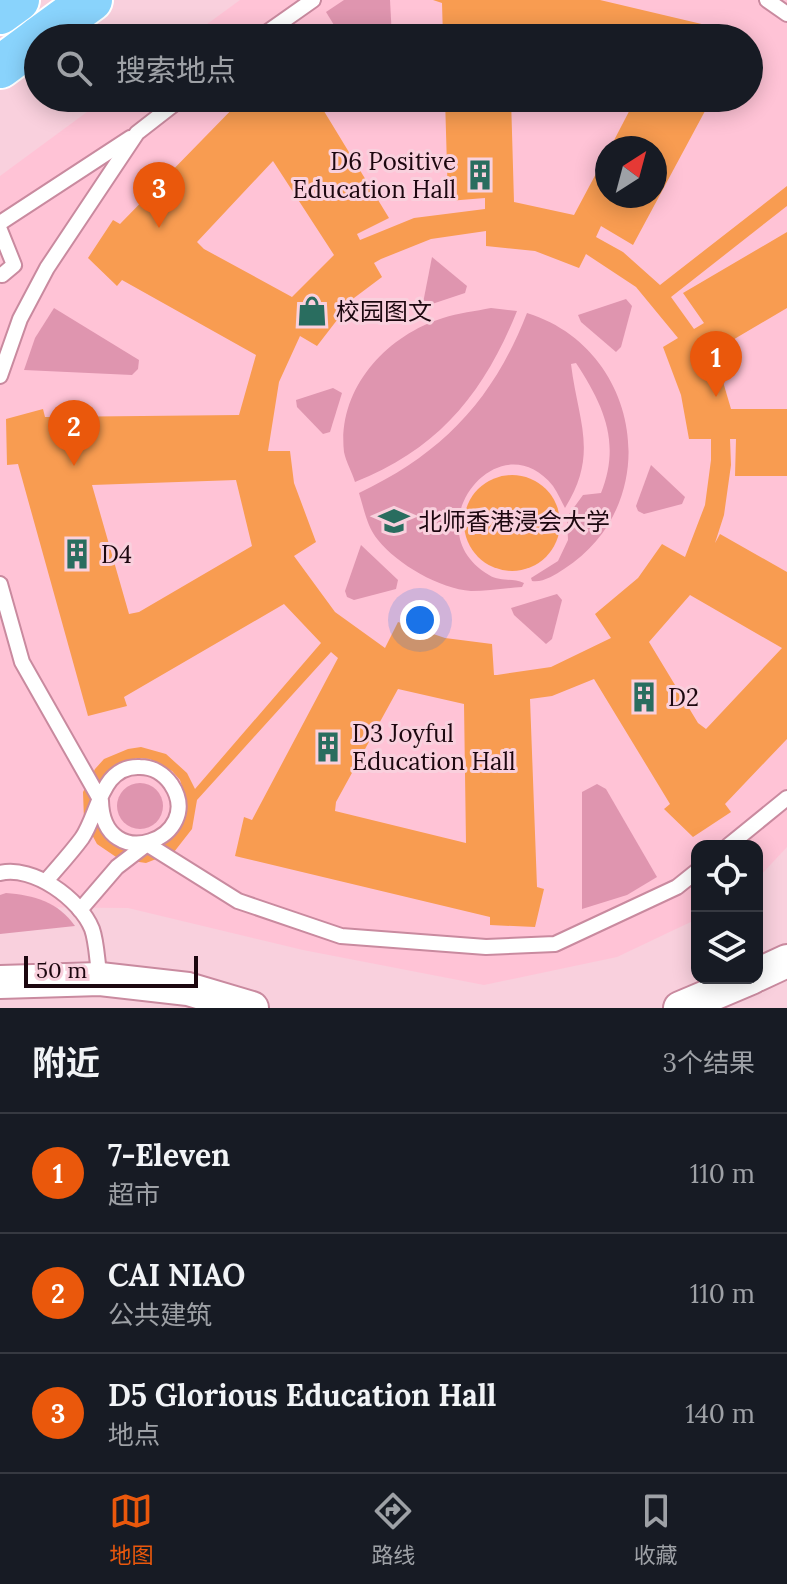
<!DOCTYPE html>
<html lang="zh">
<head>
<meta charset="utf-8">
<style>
	body { margin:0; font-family:Lora,"Noto Sans SC",serif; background:#20242c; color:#f1f3f6 }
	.controls { position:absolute; right:24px; bottom:24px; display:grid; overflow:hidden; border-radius:16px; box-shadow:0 4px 20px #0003 }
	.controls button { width:72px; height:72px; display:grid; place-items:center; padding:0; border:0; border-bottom:2px solid #363941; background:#171b24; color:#f1f3f6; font:40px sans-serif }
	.compass { position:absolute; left:595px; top:136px; width:72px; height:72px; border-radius:50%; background:#171b24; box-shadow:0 4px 20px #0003; rotate:36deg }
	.scale { position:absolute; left:24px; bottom:20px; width:174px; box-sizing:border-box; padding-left:8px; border:4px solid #1c070f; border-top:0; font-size:22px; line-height:28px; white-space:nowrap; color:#1c070f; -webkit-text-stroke:6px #f9d0dd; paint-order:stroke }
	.you { position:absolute; left:420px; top:620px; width:28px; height:28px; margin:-20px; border:6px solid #fff; border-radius:50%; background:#1a73e8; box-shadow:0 0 0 12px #1a73e833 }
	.badge { display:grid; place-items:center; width:52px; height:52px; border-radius:50%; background:#ea580c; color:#fff; font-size:26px; font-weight:700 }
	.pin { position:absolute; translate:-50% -66px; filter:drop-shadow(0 2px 4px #0008) }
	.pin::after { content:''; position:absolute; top:42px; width:28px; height:24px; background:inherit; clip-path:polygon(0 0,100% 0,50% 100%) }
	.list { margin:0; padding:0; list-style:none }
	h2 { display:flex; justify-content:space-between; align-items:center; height:104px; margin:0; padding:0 32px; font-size:34px }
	h2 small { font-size:26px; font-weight:400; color:#9ea1a6 }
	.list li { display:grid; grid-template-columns:52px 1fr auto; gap:24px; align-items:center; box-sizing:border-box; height:120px; padding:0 32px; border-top:2px solid #363941 }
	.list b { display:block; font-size:30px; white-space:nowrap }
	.list p { margin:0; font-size:26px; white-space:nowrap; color:#9ea1a6 }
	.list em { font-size:26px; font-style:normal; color:#9ea1a6 }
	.icon { flex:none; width:44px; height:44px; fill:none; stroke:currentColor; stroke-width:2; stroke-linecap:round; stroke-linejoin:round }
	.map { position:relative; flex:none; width:787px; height:1008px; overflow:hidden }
	.search { position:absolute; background:#171b24; box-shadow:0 4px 20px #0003; left:24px; right:24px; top:24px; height:88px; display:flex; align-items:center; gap:20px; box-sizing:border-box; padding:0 28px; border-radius:44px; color:#9ea1a6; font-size:30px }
	.sheet { height:464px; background:#171b24 }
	nav { display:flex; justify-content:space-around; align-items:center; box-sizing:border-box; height:112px; border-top:2px solid #363941; background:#171b24; font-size:22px; color:#9ea1a6 }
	nav a { display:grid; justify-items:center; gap:4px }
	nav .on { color:#ea580c }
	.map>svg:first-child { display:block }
</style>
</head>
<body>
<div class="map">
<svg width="787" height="1008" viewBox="0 0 787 1008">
	<rect width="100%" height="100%" fill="#f9d0dd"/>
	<path fill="#ffc3d6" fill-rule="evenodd" d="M240,0H787V847L757,879V846H697V919L617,957L484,985L303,950L128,908L0,907V176L106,98H749V38H188ZM607,148H655V196H607Z"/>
	<g fill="#df95af">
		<polygon points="344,0 390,0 392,38 342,38 326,12"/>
		<polygon points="432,257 467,286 465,293 429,305 423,303"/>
		<polygon points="626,299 632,306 621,347 616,352 581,322 578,315"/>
		<polygon points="54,308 139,360 138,369 132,375 24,370 35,338"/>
		<path d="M491,308L517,311C484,393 439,449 355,482C352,472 346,462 344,452C337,390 385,336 443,318C458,313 476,311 491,308Z"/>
		<path d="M527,313C641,348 667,503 564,569C555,575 542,583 532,581L531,578L558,561L568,540L567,517L583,495L601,493C621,443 604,406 576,363L571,364C578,422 599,453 565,508C561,501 558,493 553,486C498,418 412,530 489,575C500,582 513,578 524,583L522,587C505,588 488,591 471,591C440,589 397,564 378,540C367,527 364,509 359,493C443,453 493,400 527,313Z"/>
		<polygon points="333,388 342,393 330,432 323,434 297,407 296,400"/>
		<polygon points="651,465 685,497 682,504 644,514 638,511 636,506"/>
		<polygon points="361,545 398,580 396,589 354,600 347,597 345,591"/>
		<polygon points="557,594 562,600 552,639 546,644 514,615 511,608"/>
		<circle cx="140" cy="806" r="23"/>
		<polygon points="597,784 606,789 657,877 627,895 582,909 582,792"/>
		<path d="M6,893C34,895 58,902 75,926L0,934V895Z"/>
	</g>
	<g fill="#f89c51" fill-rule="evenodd">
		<polygon points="433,0 600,0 744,34 743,38 443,38 442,3"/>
		<path d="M243,98H316L389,218L357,234L360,240L414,218L485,209V198L448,201L445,98H511L514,202L574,215L607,153V196H655V148H610L636,98H712L633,245L601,226L596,237L623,252L660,285L787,186V206L671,297L694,329L704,323L683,293L787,232V308L714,351L731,409H787V476H735L736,439H730L731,465L724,515L715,543L720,534L787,572V739L725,804L731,812L693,837L664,809L670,804L594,679L552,696L530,699L537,887L544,889L535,927L490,925V917L235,856L244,817L252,820L338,658L331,652L197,800L192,829L174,852L146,863L119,859L97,844L84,820L83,792L95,769L104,759L128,749L141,747L166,754L187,773L195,789L321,643L284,604L124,697L127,706L88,716L18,464L7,465L6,419L43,409L45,417L239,415L256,355L122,280L117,286L88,258L113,220L120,224ZM273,161L334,255L292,297L204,249L197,242ZM486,231V246L535,251L579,268L586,254L636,287L678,338L663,347L681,395L689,439H711V460L705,505L685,557L662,544L638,578L595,614L611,638L551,667L497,675H494L492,644L445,638L398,622L385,648L335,612L294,556L316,542L294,483L290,451H268L279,382L300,336L317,346L354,298L382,277L374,263L381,259L431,239ZM236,480L252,546L139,612L129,614L92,485ZM690,595L782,648L706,729L698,723L649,642ZM398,689L464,704L466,843L335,811L336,802ZM137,758L150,759L172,771L180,780L187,802L182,825L167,842L157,848L134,851L112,842L103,833L97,823V787L112,767Z"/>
		<circle cx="512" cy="523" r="48"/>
	</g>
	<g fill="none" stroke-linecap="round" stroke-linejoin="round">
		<g stroke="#c98a9f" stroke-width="18">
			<g id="service">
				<polyline points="767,0 787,14"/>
				<polyline points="259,38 313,0"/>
				<polyline points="0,223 130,138"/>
				<polyline points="0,230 14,265 2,275"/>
				<polyline points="0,376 20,319 47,268 137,133 182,98"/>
				<path d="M0,584L22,662L101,801C103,877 207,838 171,784C164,774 153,767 140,767C101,765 99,813 82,838C71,853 58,867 46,881"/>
				<polyline points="728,846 787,798"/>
				<path d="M0,873C33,865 80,899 92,929C97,943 97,963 100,979"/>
				<polyline points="80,910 117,867 147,844 238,901 341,936 486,947 555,944 677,887 697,871"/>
			</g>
		</g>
		<g stroke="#c98a9f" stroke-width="36">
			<g id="tertiary">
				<polyline points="757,975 787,961"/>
				<polyline points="0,982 100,979 188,989 252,1008"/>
				<polyline points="680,1008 751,978"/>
			</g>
		</g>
		<g stroke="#fff" stroke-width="46">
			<g id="primary">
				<polyline points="0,13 18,0"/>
				<polyline points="39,38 91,0"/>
				<polyline points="0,67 38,39"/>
			</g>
		</g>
		<use href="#service" stroke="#fff" stroke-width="14"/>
		<use href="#tertiary" stroke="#fff" stroke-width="32"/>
		<use href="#primary" stroke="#89d3fc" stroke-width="42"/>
	</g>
	<defs>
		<g id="building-bare" transform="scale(2.4)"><path d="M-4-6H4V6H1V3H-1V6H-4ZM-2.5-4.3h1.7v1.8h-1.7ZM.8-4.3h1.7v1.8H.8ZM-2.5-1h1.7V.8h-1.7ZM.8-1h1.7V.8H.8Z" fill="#296d5f" stroke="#f9d0dd" stroke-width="2.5" paint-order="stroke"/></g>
		<g id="shop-bare" transform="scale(2.4)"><path d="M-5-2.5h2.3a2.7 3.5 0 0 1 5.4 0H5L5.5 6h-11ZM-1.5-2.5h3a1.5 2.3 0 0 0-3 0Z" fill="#296d5f" stroke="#f9d0dd" stroke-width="2.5" paint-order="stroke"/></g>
		<g id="university-bare" transform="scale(2.4)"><path d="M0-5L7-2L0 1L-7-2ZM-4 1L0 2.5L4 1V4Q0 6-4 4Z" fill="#296d5f" stroke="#f9d0dd" stroke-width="2.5" paint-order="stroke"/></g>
	</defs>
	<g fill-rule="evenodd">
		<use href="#building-bare" x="480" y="175"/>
		<use href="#shop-bare" x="312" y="311"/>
		<use href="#university-bare" x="394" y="521"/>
		<use href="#building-bare" x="77" y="554"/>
		<use href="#building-bare" x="644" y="697"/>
		<use href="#building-bare" x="328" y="747"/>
	</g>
	<g text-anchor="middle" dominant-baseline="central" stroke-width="6" stroke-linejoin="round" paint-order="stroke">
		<g font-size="24" fill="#1c070f" stroke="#f9d0dd" text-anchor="start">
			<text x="456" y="161" text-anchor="end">D6 Positive<tspan x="456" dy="28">Education Hall</tspan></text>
			<text x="336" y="311">校园图文</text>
			<text x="418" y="521">北师香港浸会大学</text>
			<text x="101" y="554">D4</text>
			<text x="668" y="697">D2</text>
			<text x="352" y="733">D3 Joyful<tspan x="352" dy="28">Education Hall</tspan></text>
		</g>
	</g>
</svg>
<div class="controls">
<button><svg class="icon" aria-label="locate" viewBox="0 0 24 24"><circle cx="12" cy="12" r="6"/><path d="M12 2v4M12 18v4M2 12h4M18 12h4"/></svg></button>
<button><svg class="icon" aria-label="layers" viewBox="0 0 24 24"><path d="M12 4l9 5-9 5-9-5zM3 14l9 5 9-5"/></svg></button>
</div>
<svg class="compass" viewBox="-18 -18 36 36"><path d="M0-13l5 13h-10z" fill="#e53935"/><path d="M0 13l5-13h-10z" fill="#9ea1a6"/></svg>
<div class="scale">50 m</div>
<div class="you"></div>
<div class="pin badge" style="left:716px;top:397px">1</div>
<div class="pin badge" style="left:74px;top:466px">2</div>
<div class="pin badge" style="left:159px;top:228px">3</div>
<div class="search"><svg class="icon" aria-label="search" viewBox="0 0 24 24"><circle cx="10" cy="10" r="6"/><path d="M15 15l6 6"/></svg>搜索地点</div>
</div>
<section class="sheet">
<h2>附近<small>3个结果</small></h2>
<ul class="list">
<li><span class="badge">1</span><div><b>7-Eleven</b><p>超市</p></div><em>110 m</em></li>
<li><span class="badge">2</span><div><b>CAI NIAO</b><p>公共建筑</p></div><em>110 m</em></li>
<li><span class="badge">3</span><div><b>D5 Glorious Education Hall</b><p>地点</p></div><em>140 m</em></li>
</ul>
</section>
<nav>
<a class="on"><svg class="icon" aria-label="map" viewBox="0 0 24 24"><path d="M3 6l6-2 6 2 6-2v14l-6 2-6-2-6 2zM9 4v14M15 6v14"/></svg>地图</a>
<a><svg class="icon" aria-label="directions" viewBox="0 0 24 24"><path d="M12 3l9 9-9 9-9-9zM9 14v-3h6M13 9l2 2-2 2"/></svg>路线</a>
<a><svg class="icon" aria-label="saved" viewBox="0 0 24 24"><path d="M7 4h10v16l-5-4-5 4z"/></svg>收藏</a>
</nav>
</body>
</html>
